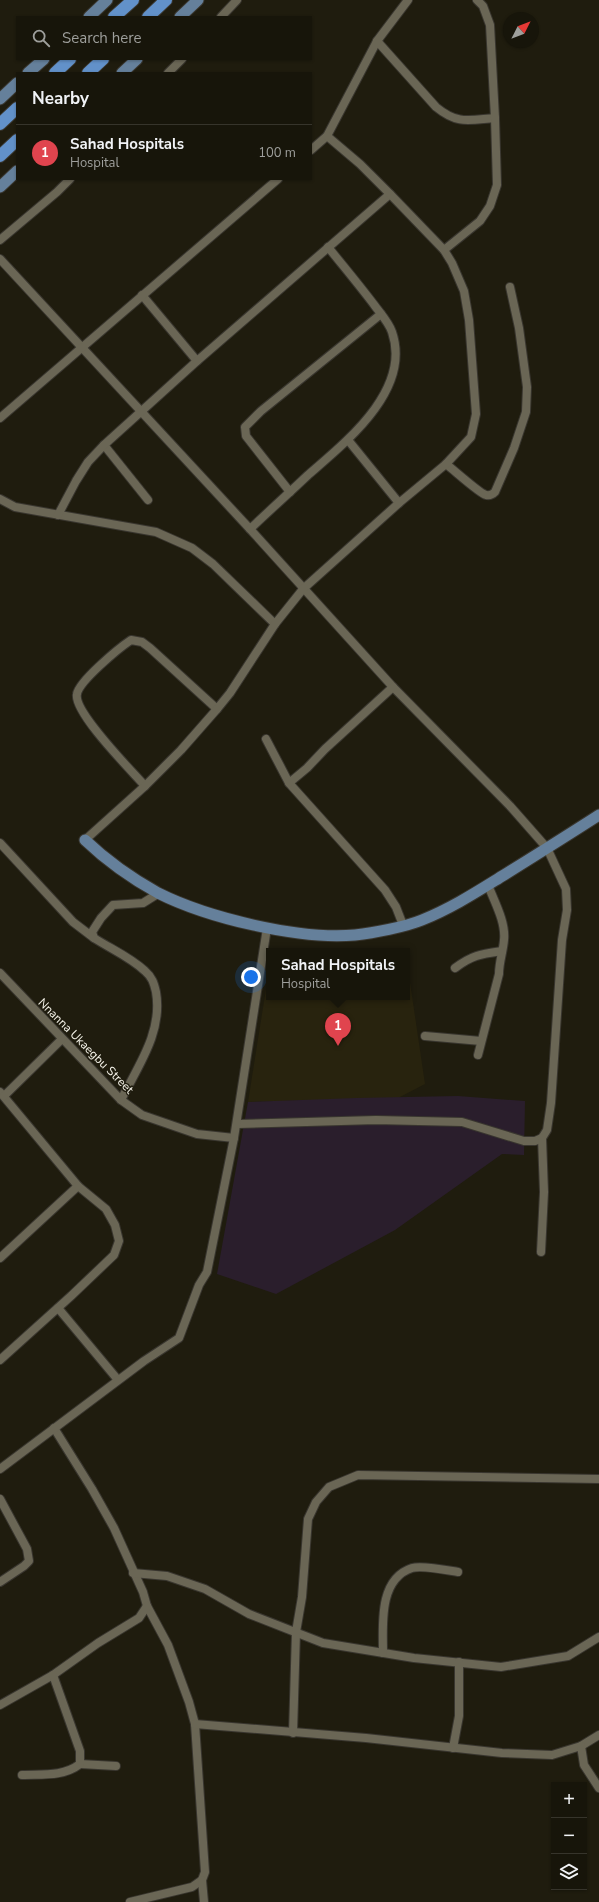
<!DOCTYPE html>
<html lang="en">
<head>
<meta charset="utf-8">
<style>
	body { margin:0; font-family:"Nunito Sans",sans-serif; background:#201e13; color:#f1f3f6 }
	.controls { position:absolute; right:12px; bottom:12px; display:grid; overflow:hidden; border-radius:0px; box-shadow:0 1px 3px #0004 }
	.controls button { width:36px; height:36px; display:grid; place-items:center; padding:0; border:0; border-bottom:1px solid #36342b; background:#17150a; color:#f1f3f6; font:20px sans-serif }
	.compass { position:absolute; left:503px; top:12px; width:36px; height:36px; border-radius:50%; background:#17150a; box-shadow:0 1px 3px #0004; rotate:48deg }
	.you { position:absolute; left:251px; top:977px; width:14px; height:14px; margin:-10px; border:3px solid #fff; border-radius:50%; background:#1a73e8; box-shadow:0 0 0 6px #1a73e833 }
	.badge { display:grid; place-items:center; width:26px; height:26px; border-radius:50%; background:#4ad778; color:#fff; font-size:13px; font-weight:700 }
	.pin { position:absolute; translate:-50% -33px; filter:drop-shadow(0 1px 2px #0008) }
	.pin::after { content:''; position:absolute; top:21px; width:14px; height:12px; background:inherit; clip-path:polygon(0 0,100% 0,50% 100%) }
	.popup { position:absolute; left:266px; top:948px; width:144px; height:52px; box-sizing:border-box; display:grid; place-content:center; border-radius:0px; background:#17150a; filter:drop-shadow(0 1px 3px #0005); font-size:13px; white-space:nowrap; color:#9e9f9c }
	.popup b { font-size:15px; color:#f1f3f6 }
	.popup::after { content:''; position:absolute; left:50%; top:100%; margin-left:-8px; border:8px solid transparent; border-top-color:#17150a }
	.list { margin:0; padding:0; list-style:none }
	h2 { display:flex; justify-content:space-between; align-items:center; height:52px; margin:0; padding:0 16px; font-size:17px }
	h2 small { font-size:13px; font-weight:400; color:#9e9f9c }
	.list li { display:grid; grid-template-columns:26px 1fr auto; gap:12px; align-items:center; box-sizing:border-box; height:56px; padding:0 16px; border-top:1px solid #36342b }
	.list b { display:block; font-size:15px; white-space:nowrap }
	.list p { margin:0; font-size:13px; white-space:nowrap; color:#9e9f9c }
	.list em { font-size:13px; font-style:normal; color:#9e9f9c }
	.icon { flex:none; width:22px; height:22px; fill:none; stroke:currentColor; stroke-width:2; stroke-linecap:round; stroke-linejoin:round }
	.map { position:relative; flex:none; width:599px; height:1902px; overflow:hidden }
	.search { position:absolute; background:#17150a; box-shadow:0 1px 3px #0004; left:16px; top:16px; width:296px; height:44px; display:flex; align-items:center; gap:10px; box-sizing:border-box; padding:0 14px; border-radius:0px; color:#9e9f9c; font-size:15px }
	.panel { position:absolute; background:#17150a; box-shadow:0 1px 3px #0004; left:16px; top:72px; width:296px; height:108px; border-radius:0px }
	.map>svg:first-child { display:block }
</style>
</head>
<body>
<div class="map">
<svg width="599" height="1902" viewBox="0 0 599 1902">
	<rect width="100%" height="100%" fill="#1f1c0e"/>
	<polygon fill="#28230e" points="407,962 425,1084 398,1098 248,1102 269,970 269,997 407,997"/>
	<polygon fill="#2a1e2c" points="458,1096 525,1101 524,1155 502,1154 395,1230 276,1294 217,1274 248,1102 356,1098"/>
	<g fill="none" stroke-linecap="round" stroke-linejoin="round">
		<g stroke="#39362f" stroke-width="10">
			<g id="minor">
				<polyline points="221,17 237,0"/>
				<path d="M377,41L436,107C458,125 469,120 495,118"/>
				<polyline points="168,73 182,59"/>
				<polyline points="311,150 327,136 377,41 408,0"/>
				<polyline points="0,240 57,192 70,179"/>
				<polyline points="444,250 480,221 490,206 497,185 495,118 490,25 483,6 477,0"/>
				<polyline points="0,259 250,529 393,687 510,806 547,848 566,889 567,910 562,940 551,1103 547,1130 542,1138 535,1141 524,1141 462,1122 376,1120 237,1124"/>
				<polyline points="142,295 197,361"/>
				<polyline points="0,418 278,179"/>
				<polyline points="348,440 399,503"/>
				<polyline points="104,445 148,500"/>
				<path d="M446,464C454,470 479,493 486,495C490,496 493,494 495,492L514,448L526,412L527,387L519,328L510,287"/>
				<polyline points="290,492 246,436 245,427 261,411 381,314"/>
				<polyline points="0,499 15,507 156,532 192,548 213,564 275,624"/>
				<polyline points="58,515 76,481 88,462 104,445 197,361 390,194"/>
				<path d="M250,529C269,511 289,493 308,475C346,442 412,390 392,332C389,323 381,314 375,306C360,286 344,267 328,247"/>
				<polyline points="266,739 289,783 385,890 396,907 403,925"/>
				<polyline points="289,783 307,768 325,749 393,687"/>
				<path d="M145,786C131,770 73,712 77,694C79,681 119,648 131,640L142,642L150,648L217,709"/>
				<polyline points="85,840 145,786 181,750 217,709 230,693 275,624 303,589 399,503 446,464 471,437 476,414 469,320 464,291 452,263 444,250 390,194 360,164 327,136"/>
				<polyline points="0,843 73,922 94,938"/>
				<path d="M455,968C472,955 481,954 502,951"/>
				<polyline points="0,973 121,1100 142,1115 197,1134 234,1138"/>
				<polyline points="425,1036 481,1041"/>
				<path d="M478,1055L499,974C499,962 503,952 504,940C506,922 494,901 488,885"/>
				<polyline points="0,1092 78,1186 106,1209 115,1225 119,1241 114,1255 71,1296 0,1360"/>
				<polyline points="4,1096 62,1039"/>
				<path d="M121,1100C138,1066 163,1032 156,992C154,983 152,977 145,971C130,957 111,949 94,938L92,932L101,918L113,905L143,903L159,893"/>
				<polyline points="541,1252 544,1192 542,1138"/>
				<polyline points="0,1258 78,1186"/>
				<polyline points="58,1308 118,1380"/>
				<polyline points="54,1428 92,1489 114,1528 143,1592 147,1606 168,1645 189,1702 195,1724 205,1872 202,1880 192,1887 130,1902"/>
				<polyline points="0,1469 144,1361 179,1338 199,1285 207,1272 234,1138 267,928"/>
				<polyline points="0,1499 27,1549 29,1561 24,1566 0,1582"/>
				<polyline points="133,1573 167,1576 205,1589 249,1614 323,1643 414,1658 501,1667 568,1656 599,1637"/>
				<path d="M383,1653C383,1626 378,1579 412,1568C422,1565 446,1570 458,1572"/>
				<polyline points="0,1705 53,1675 98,1643 139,1618 147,1606"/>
				<polyline points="195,1724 366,1738 502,1753 552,1755 581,1746 599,1735"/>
				<polyline points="293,1733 296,1632 302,1597 308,1519 316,1502 329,1487 358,1475 599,1479"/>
				<polyline points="581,1746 584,1765 599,1788"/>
				<polyline points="453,1748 459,1716 459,1662"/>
				<polyline points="80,1764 116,1766"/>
				<path d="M22,1775C42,1774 63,1777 80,1764V1751L53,1675"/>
				<polyline points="202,1880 204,1902"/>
			</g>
		</g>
		<g stroke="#39362f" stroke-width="13">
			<g id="major">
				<polyline points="89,17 107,0"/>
				<polyline points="180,17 198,0"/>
				<polyline points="28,73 44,59"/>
				<polyline points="122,73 137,59"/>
				<polyline points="0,99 17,83"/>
				<polyline points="0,187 17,171"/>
				<path d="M85,840C107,861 131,878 158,893C208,918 299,940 355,935C373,933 405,927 422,920C452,908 478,891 504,875C536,855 568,835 599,815"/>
			</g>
		</g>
		<g stroke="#39362f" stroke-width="14">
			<g id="highway">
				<polyline points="114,17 133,0"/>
				<polyline points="148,17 166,0"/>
				<polyline points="55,73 70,59"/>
				<polyline points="88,73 103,59"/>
				<polyline points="0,124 17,108"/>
				<polyline points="0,156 17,140"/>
			</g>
		</g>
		<use href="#minor" stroke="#6a6655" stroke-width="8"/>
		<use href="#major" stroke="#65809b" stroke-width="11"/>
		<use href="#highway" stroke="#6291c9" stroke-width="12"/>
	</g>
	<g text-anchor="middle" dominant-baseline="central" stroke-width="3" stroke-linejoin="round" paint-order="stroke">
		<g font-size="12" fill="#f7f5eb" stroke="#1f1c0e">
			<text transform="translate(86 1046) rotate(45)">Nnanna Ukaegbu Street</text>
		</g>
	</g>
</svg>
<div class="controls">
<button>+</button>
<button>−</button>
<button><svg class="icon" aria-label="layers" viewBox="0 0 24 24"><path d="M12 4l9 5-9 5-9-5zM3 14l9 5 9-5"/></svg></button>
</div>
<svg class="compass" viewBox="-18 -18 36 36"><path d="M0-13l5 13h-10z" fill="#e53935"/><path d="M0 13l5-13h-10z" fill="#9e9f9c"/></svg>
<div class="you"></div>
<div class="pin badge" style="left:338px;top:1046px;background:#e0444e">1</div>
<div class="popup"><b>Sahad Hospitals</b>Hospital</div>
<div class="search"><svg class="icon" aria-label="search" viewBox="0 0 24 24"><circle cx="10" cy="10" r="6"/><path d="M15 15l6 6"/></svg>Search here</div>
<section class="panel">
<h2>Nearby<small></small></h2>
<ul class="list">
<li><span class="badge" style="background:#e0444e">1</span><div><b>Sahad Hospitals</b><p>Hospital</p></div><em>100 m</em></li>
</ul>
</section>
</div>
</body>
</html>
